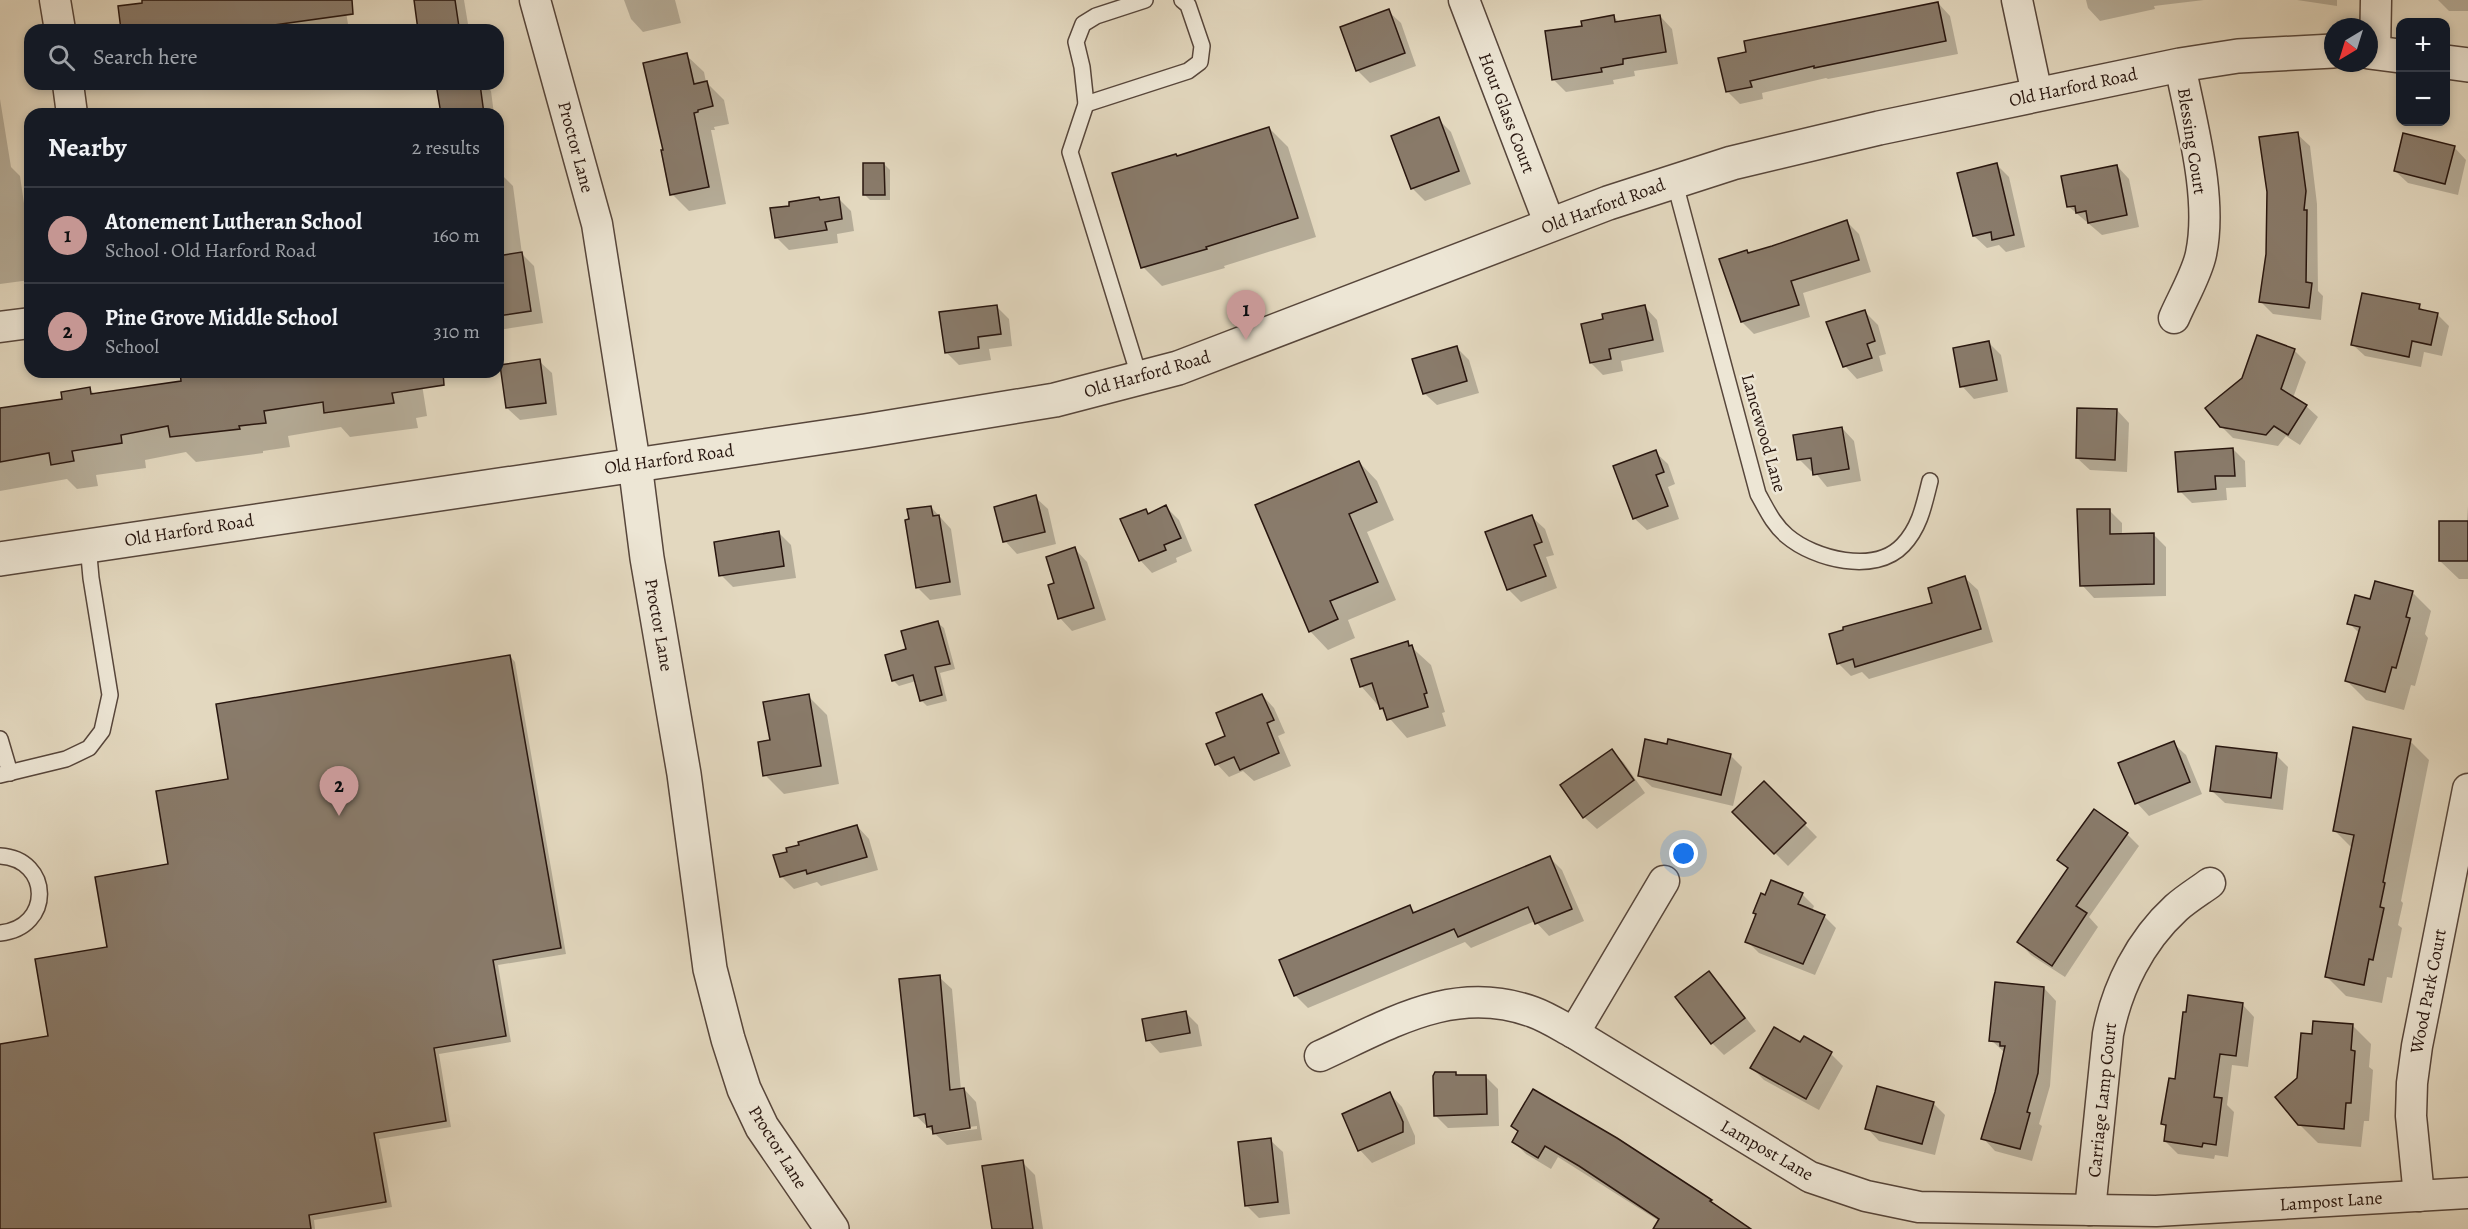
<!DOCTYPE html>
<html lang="en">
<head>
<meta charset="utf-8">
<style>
	body { margin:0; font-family:Alegreya,serif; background:#20242c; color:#f1f3f6 }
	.controls { position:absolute; right:18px; top:18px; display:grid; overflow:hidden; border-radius:12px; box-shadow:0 3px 9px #0003 }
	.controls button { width:54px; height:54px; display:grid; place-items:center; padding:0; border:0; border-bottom:2px solid #363941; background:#171b24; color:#f1f3f6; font:30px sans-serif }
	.compass { position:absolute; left:2324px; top:18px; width:54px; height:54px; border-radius:50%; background:#171b24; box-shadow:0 3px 9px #0003; rotate:218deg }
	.you { position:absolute; left:1684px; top:854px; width:21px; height:21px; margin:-15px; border:4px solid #fff; border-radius:50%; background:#1a73e8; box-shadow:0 0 0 9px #1a73e833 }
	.badge { display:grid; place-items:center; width:39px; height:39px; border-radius:50%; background:#c59692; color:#111; font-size:20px; font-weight:700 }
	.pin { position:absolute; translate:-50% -50px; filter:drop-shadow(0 2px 3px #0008) }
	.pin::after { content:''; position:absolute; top:32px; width:21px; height:18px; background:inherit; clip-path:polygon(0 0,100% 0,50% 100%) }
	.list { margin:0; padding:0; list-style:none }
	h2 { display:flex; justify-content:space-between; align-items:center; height:78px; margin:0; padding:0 24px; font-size:26px }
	h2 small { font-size:20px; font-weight:400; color:#9ea1a6 }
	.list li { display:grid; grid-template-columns:39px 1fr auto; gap:18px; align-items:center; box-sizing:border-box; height:96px; padding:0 24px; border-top:2px solid #363941 }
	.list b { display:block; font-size:22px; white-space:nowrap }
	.list p { margin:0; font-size:20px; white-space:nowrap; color:#9ea1a6 }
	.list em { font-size:20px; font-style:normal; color:#9ea1a6 }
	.icon { flex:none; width:33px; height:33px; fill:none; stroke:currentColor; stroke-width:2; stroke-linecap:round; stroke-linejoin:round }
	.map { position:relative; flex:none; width:2468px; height:1229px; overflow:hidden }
	.search { position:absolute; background:#171b24; box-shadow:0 3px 9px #0003; left:24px; top:24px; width:480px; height:66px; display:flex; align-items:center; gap:15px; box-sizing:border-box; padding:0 21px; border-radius:18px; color:#9ea1a6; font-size:22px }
	.panel { position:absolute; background:#171b24; box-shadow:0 3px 9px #0003; left:24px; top:108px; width:480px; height:270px; border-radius:18px }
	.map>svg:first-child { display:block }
</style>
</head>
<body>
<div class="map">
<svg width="2468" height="1229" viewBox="0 0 2468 1229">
	<rect width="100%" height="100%" fill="#e3d8bf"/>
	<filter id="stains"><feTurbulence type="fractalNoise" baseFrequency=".00333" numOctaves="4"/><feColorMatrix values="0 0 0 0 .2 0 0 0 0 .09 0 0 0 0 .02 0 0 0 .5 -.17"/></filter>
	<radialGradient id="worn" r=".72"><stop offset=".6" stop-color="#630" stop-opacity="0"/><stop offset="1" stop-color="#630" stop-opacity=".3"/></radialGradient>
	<g fill="#0003" fill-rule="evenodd">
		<polygon points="143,0 344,0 349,30 122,30 144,4"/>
		<polygon points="415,0 464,0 469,30 420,30"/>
		<polygon points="624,0 675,0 681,23 643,32 631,19"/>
		<polygon points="2086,0 2204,0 2154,6 2155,9 2100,21 2088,8"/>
		<polygon points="2297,0 2337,0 2337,6"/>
		<polygon points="2438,0 2468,0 2468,11 2449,11"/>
		<polygon points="1938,3 1950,16 1958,54 1828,79 1826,78 1762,93 1763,99 1740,104 1727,91 1720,59"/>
		<polygon points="1388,11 1401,23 1416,66 1370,83 1357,70"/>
		<polygon points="1660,16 1672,29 1678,64 1634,71 1635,76 1613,80 1614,84 1566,92 1553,79 1583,27 1614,17 1619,22"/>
		<polygon points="686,55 704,72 706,82 724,100 729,124 714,127 715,130 711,130 726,204 689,211 672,194 665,151"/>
		<polygon points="442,84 483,84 491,91 494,114 442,114"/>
		<polygon points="0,99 11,167 20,176 30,244 30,280 0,284"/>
		<polygon points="1438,119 1451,132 1471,184 1425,201 1413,189 1393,136"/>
		<polygon points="1269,128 1288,147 1316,237 1224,266 1225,268 1162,286 1143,267"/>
		<polygon points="2297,134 2310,146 2317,204 2318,291 2323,296 2321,320 2273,314 2261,302"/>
		<polygon points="498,141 503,176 513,186 522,254 534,266 543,323 498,330"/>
		<polygon points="2454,147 2466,160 2458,195 2408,183 2395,171"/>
		<polygon points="884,164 890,170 890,200 870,200 864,194"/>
		<polygon points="1997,165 2009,177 2025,247 2006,252 1999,245 1987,248 1974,236"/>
		<polygon points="2117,166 2129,179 2139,227 2102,235 2068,206"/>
		<polygon points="838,198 851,211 854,231 837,234 838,243 789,250 777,238 791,207 819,199 821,201"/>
		<polygon points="1847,222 1859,234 1871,272 1803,293 1810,317 1754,334 1742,322 1747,252 1749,254"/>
		<polygon points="996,306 1009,319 1012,346 989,349 991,360 959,365 946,352"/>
		<polygon points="2419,306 2425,312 2437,314 2449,326 2442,356 2424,352 2421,367 2365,356 2353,345"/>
		<polygon points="1645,307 1657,320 1664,352 1621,361 1623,371 1603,375 1591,363 1605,320"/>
		<polygon points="1865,312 1878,325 1886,354 1879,356 1883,371 1857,379 1845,366"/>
		<polygon points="1989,343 2001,355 2008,392 1974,399 1962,386"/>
		<polygon points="1457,348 1469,360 1479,393 1437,405 1424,393"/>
		<polygon points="2294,350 2306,362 2293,398 2306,406 2318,417 2300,445 2286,436 2278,446 2233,438 2221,426"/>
		<polygon points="539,361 552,373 557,415 520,420 507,408"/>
		<polygon points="201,372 209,372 215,378 255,372 420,372 427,416 416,418 418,428 350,437 341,427 288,436 290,447 263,451 263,453 196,462 186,452 145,460 146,468 96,475 98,486 77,489 67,479 0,491 0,410 64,400 89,389 96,395 183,382"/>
		<polygon points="2117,410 2129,423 2127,472 2090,470 2077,458"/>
		<polygon points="1842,428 1854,441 1861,481 1827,487 1814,471 1811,471 1799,459"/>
		<polygon points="2233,449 2245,461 2246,487 2226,488 2227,500 2192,503 2180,491"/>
		<polygon points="1655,452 1668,464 1675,484 1668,487 1679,519 1647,530 1634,518"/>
		<polygon points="1359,462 1377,481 1394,520 1367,532 1396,600 1348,620 1355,638 1328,650 1310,631"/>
		<polygon points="1035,497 1048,509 1056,544 1017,554 1005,541"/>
		<polygon points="2468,506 2468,579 2459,579 2440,561 2467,522"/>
		<polygon points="931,507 951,529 961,595 930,600 917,587 911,520"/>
		<polygon points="1166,507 1179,520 1192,551 1176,558 1177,562 1152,573 1140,560 1145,511 1149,515"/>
		<polygon points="2109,510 2122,523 2122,535 2153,534 2166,547 2166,596 2094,598 2082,585"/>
		<polygon points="1532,517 1545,529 1554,555 1546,557 1557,588 1521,602 1508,589"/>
		<polygon points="779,533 791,545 796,578 733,587 721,575"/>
		<polygon points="1075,549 1087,562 1106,620 1072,631 1060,618 1050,586 1056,584"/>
		<polygon points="1965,578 1978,590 1993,642 1869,679 1862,672 1851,676 1838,663 1934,604"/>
		<polygon points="2412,592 2431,611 2425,634 2428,638 2415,686 2411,685 2404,710 2366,700 2347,681 2360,634 2349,623 2371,601"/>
		<polygon points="938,623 944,628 955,669 940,673 947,701 927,706 921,700 916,681 899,686 893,680 908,650"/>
		<polygon points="1407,643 1431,665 1445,712 1442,713 1446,726 1407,738 1361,686"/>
		<polygon points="510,656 515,662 566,954 498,965 511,1042 439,1054 451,1127 379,1139 392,1207 314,1220 315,1229 0,1229 0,1046 50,1037 109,948 230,780"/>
		<polygon points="1262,695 1274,708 1285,733 1278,736 1291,766 1254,781 1243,771 1229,777 1217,764 1227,737"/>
		<polygon points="808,696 827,715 839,784 784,794 765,775 772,741"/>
		<polygon points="2410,741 2429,760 2401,901 2403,903 2398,925 2402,928 2392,978 2387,977 2382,1003 2346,996 2327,977 2353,849 2334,830"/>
		<polygon points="2173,743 2186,755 2202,794 2149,816 2137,803 2120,764"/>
		<polygon points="1612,751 1624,763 1645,793 1597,829 1584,817"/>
		<polygon points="1730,755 1742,767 1733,806 1652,787 1639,775"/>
		<polygon points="2276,755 2288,767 2283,810 2225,803 2212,791"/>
		<polygon points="1764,783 1817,837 1788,866 1734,812"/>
		<polygon points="857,826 869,839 878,870 821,886 817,882 794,889 781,876 789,853"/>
		<polygon points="2127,834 2139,846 2089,917 2098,927 2065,977 2031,955 2019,942 2069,870 2059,860"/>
		<polygon points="1550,858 1562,870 1584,921 1549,936 1535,921 1471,948 1465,942 1308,1008 1295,995 1410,907 1416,913"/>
		<polygon points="1802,894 1814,906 1812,911 1824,916 1836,928 1815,975 1759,953 1747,941"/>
		<polygon points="1709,973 1721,985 1756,1031 1724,1055 1712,1043"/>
		<path d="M939,977L952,989L961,1090L964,1089L976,1102L982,1140L947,1145L915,1115ZM977,1126V1129L937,1134V1131Z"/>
		<polygon points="2044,988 2056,1001 2050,1086 2039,1124 2042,1126 2032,1161 1995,1151 1983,1138 1997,1092 2005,1053 1991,1040"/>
		<polygon points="2242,1004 2254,1017 2248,1067 2232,1065 2227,1105 2234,1112 2228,1157 2215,1155 2214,1159 2178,1154 2165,1141 2167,1128 2163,1123 2176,1081"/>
		<polygon points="1186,1013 1198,1025 1202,1046 1160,1053 1148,1040"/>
		<polygon points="2353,1026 2371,1044 2369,1067 2373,1070 2369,1121 2364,1121 2361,1147 2318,1143 2299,1124 2298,1078 2314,1035"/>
		<polygon points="1801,1044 1831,1054 1843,1066 1819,1110 1764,1080 1752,1068"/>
		<polygon points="1456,1073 1459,1077 1485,1076 1498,1089 1499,1126 1448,1128 1435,1115"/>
		<polygon points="1390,1094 1402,1107 1415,1136 1415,1144 1372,1163 1360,1150 1344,1115"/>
		<polygon points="1933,1103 1945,1115 1935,1155 1879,1141 1867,1128"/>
		<polygon points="1513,1126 1616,1139 1711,1201 1743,1229 1666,1229 1659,1221 1558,1157 1551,1169 1526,1154 1514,1142 1519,1133"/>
		<polygon points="1270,1140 1283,1152 1290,1214 1259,1218 1246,1205"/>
		<polygon points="1022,1162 1035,1175 1043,1229 993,1229"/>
	</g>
	<g fill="#897b6b" stroke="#28160f" stroke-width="1.5">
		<polygon points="142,0 352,0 353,14 238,30 121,30 118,6 142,3"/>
		<polygon points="414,0 455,0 459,27 418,30"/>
		<polygon points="1938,2 1946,41 1814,68 1814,66 1750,81 1752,87 1726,92 1718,58 1746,52 1744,41"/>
		<polygon points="1389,9 1405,53 1356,71 1340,27"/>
		<polygon points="1614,15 1615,22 1660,15 1666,52 1623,59 1623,64 1601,68 1602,72 1552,80 1545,31 1582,26 1581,21"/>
		<polygon points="687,53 694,84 707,81 713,106 698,110 698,112 694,113 709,187 670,195 661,150 663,150 643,63"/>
		<polygon points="436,84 480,84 484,114 441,114"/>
		<polygon points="1439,117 1459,171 1411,189 1391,136"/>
		<polygon points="1269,127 1298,218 1206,247 1207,249 1141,268 1112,173 1176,154 1177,156"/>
		<polygon points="2298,132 2306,191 2304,210 2307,210 2306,282 2312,283 2309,308 2259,302 2266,254 2267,192 2259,137"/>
		<polygon points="2403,133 2455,146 2445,184 2394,171"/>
		<polygon points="863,163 884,163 885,195 863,195"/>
		<polygon points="1997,163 2014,235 1992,240 1991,232 1973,236 1957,173"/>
		<polygon points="2117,165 2127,215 2088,223 2086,211 2076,213 2075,206 2067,207 2061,176"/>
		<polygon points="819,197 820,200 839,197 842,219 825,222 827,230 775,238 770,208 789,206 789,202"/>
		<polygon points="1847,220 1859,260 1791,281 1799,305 1741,322 1719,259 1747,250 1748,253 1772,246"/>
		<polygon points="522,252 531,311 498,316 498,256"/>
		<polygon points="2362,293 2420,304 2419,309 2438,313 2431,345 2412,341 2409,357 2351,345"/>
		<polygon points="997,305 1001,334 978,337 979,348 945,353 939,312"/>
		<polygon points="1645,305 1653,340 1609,349 1611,359 1590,363 1581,324 1603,319 1602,314"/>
		<polygon points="1865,310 1875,341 1867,344 1872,358 1843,367 1826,322"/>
		<polygon points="2257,335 2295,349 2281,389 2307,405 2288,435 2274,426 2266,435 2220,427 2205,408 2242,378"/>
		<polygon points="1989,341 1997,380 1960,387 1953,348"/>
		<polygon points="1457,346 1467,381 1423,394 1412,359"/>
		<polygon points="540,359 546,403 506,408 500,365"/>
		<polygon points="180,372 209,372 209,377 245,372 443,372 444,385 392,393 394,403 324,413 323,402 264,411 266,423 239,426 240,429 170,437 168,426 121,435 122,443 72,451 74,461 51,465 49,453 0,462 0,408 62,399 61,392 90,387 91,394 181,381"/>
		<polygon points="2077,408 2117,409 2115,460 2076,458"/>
		<polygon points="1842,427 1849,469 1813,475 1811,458 1797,460 1793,435"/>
		<polygon points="2233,448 2235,476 2215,476 2216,489 2178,492 2175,452"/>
		<polygon points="1656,450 1664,472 1656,475 1668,506 1633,519 1613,466"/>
		<polygon points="1359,461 1377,502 1349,514 1378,582 1330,601 1338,619 1309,632 1255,505"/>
		<polygon points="1036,495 1045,532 1003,542 994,507"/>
		<polygon points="1166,505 1181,538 1164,545 1166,550 1139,561 1120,519 1146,509 1148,514"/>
		<polygon points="931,506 933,516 939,515 950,582 916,588 905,520 909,519 907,509"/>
		<polygon points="2077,509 2110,509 2110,534 2154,533 2154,584 2080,586"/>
		<polygon points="1532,515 1542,542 1534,545 1546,576 1507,590 1485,532"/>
		<rect x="2439" y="521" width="29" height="40"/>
		<polygon points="779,531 784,566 719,576 714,542"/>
		<polygon points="1075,547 1094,608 1058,619 1048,585 1054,583 1046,557"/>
		<polygon points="1965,576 1981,629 1855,667 1853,659 1837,664 1829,634 1843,630 1843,627 1932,603 1928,588"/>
		<polygon points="2375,581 2413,591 2406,617 2410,618 2396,668 2392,667 2385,692 2345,681 2360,627 2347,624 2355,595 2370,599"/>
		<polygon points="938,621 950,664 935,667 942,695 920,701 913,675 892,681 885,655 906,649 901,631"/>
		<polygon points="1408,641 1409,646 1412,645 1427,693 1424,694 1428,707 1387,720 1383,708 1380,709 1372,683 1360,687 1351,659"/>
		<polygon points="510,655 561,948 493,960 506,1036 434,1048 446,1121 374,1133 386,1202 309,1215 311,1229 0,1229 0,1044 48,1036 35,959 107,947 95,877 168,864 156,791 228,779 216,704"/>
		<polygon points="809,694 821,766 763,776 758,742 770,740 763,702"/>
		<polygon points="1262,694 1274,720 1267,723 1279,753 1240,770 1234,757 1215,765 1206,744 1225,736 1216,713"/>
		<polygon points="2353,727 2411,739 2383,882 2385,883 2380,907 2384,908 2373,960 2369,959 2364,985 2325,977 2354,835 2333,831"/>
		<polygon points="1645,739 1667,744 1668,739 1731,754 1721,795 1638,776"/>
		<polygon points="2174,741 2190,782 2135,804 2118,763"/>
		<polygon points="2216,746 2277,753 2271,798 2210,791"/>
		<polygon points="1612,749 1634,780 1583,818 1560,785"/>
		<polygon points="1764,781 1806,823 1774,854 1732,812"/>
		<polygon points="2094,809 2128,833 2076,906 2087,913 2052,966 2017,942 2068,868 2057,860"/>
		<polygon points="857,825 867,857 807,874 806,870 780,877 773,855 787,852 786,848 799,845 798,842"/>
		<polygon points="1550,856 1572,909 1535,924 1528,907 1458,937 1454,929 1294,996 1279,960 1410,905 1413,913"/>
		<polygon points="1771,880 1803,893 1798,904 1825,915 1803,964 1745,942 1756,914 1753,913 1761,893 1765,895"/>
		<polygon points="1709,971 1745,1018 1711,1044 1675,997"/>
		<polygon points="940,975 950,1090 964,1088 970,1128 933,1134 932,1126 927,1127 925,1114 914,1116 899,979"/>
		<polygon points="1995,982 2044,987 2038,1073 2027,1112 2030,1113 2020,1149 1981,1139 1995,1092 2005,1046 2000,1046 2000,1042 1989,1041"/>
		<polygon points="2188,995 2243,1003 2236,1056 2220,1054 2214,1097 2222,1098 2216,1145 2203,1143 2202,1147 2164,1141 2166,1125 2161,1124 2169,1078 2175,1079 2183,1012 2186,1012"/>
		<polygon points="1186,1011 1190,1033 1146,1041 1142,1019"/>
		<polygon points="2313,1021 2353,1024 2351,1050 2355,1051 2351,1103 2346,1103 2344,1129 2298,1125 2275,1097 2297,1078 2301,1033 2312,1034"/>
		<polygon points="1774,1027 1800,1042 1804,1036 1832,1052 1806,1099 1750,1068"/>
		<polygon points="1435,1072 1456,1072 1456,1075 1486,1075 1487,1114 1434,1116 1433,1076"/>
		<polygon points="1877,1086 1934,1102 1922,1144 1865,1129"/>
		<polygon points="1533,1089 1617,1138 1712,1200 1710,1201 1751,1229 1653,1229 1659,1219 1579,1166 1545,1146 1538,1158 1512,1142 1518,1131 1511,1126"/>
		<polygon points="1390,1092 1403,1122 1403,1132 1358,1151 1342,1114"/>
		<polygon points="1271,1138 1278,1202 1245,1206 1238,1142"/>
		<polygon points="1023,1160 1033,1229 992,1229 982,1166"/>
	</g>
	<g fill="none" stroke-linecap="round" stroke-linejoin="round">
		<g stroke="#57463b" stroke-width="18">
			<g id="service">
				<polyline points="1086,104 1188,71 1200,62 1202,46 1188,5 1182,0"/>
				<path d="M1674,180L1758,494C1767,510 1773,524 1787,536C1814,559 1875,575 1903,545C1920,527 1924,505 1930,481"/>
				<polyline points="1140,379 1070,152 1086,104 1082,67 1076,42 1083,24 1096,16 1145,0"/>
				<polyline points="0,739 10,773"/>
				<polyline points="0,775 66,759 89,748 102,731 110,695 91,578 88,545"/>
				<path d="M0,856C52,859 53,928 0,933"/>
			</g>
		</g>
		<g stroke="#57463b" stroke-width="33">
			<g id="minor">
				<polyline points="55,0 60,30"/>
				<polyline points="535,0 597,224 635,464"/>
				<polyline points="1464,0 1550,225"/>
				<polyline points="2017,0 2037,94"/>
				<polyline points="2375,53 2376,0"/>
				<polyline points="68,84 72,114"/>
				<path d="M2174,318C2182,299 2197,274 2201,254C2213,197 2191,122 2180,65"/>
				<polyline points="0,327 30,323"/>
				<polyline points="1574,1033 1664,881"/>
				<path d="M1320,1056C1390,1024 1454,983 1533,1012C1547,1017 1561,1026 1574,1033L1810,1177L1866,1196L1919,1207L2156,1211L2468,1193"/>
				<polyline points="2419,1196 2411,1116 2412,1083 2417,1046 2468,789"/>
				<path d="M2090,1210L2108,1034C2117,987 2140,941 2176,908C2186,899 2199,891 2210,883"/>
			</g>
		</g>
		<g stroke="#57463b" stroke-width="36">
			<g id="tertiary">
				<polyline points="2369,52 2400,56"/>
				<polyline points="2446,62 2468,65"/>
				<polyline points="635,464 647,558 684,774 710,969 728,1039 744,1089 762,1127 832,1229"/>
				<polyline points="0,559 865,431 1055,400 1178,368 1608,203 1732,163 1879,128 2180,65 2238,56 2333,51"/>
			</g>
		</g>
		<use href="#service" stroke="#ede6d5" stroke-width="15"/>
		<use href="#minor" stroke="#ede6d5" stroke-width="30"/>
		<use href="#tertiary" stroke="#ede6d5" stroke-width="33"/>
	</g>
	<g text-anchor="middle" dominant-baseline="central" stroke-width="5" stroke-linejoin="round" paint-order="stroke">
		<g font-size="18" fill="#28160f" stroke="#ede6d5">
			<text transform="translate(2073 87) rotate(-12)">Old Harford Road</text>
			<text transform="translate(1507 113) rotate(69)">Hour Glass Court</text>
			<text transform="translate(2192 141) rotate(81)">Blessing Court</text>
			<text transform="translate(576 147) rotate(75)">Proctor Lane</text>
			<text transform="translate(1603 206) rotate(-20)">Old Harford Road</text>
			<text transform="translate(1147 374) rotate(-16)">Old Harford Road</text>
			<text transform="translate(1764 433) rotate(74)">Lancewood Lane</text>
			<text transform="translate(669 459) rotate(-8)">Old Harford Road</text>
			<text transform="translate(189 530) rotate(-9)">Old Harford Road</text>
			<text transform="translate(659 625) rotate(80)">Proctor Lane</text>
			<text transform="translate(2428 991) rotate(-79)">Wood Park Court</text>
			<text transform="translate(2102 1100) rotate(-84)">Carriage Lamp Court</text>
			<text transform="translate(778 1147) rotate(58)">Proctor Lane</text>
			<text transform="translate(1767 1150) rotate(30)">Lampost Lane</text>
			<text transform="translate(2331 1201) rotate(-4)">Lampost Lane</text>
		</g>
	</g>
	<rect width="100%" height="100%" filter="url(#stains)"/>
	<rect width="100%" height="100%" fill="url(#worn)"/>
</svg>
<div class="controls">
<button>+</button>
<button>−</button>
</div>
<svg class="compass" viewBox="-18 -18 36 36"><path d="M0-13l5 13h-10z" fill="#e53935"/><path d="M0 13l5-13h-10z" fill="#9ea1a6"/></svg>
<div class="you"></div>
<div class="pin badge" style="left:1246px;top:340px">1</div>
<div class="pin badge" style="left:339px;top:816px">2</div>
<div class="search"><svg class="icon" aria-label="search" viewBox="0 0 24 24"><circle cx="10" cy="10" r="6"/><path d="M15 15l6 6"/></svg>Search here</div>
<section class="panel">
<h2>Nearby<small>2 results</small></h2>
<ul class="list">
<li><span class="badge">1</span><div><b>Atonement Lutheran School</b><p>School · Old Harford Road</p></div><em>160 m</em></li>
<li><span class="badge">2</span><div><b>Pine Grove Middle School</b><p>School</p></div><em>310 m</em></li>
</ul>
</section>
</div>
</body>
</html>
